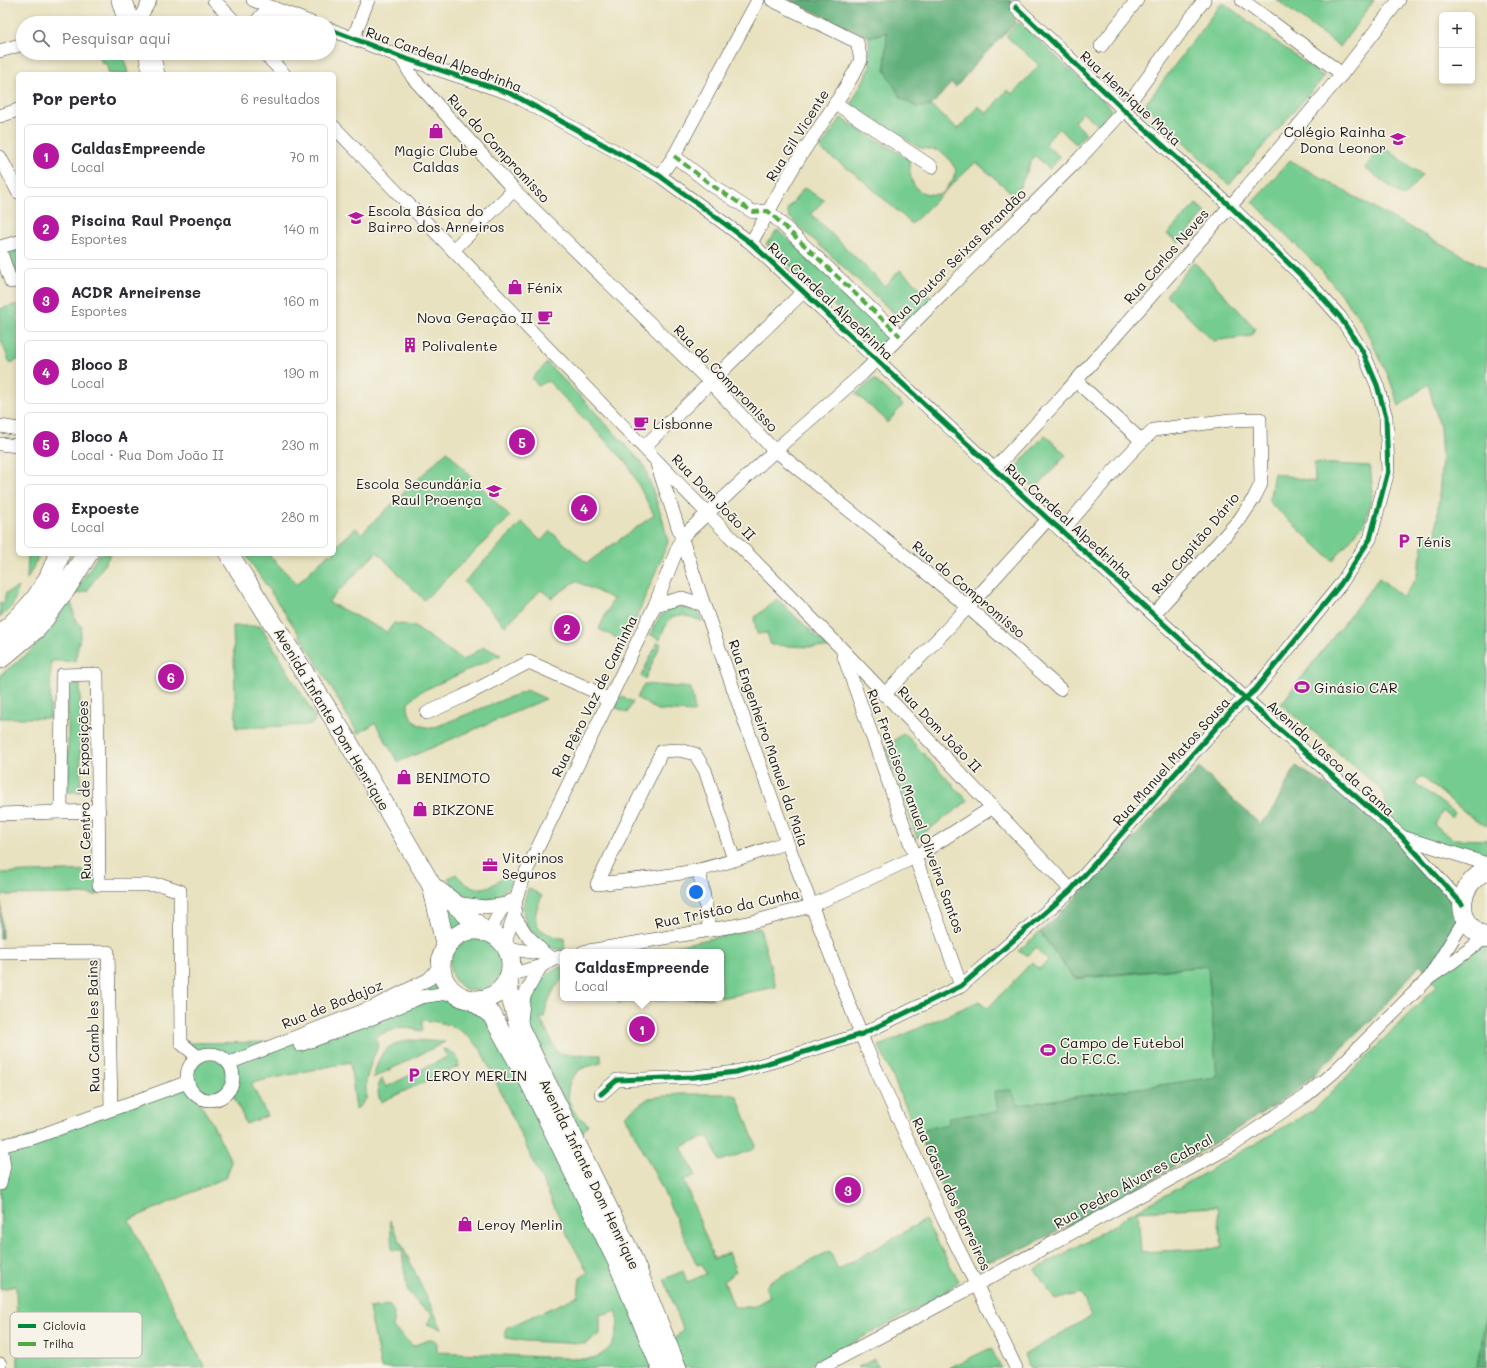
<!DOCTYPE html>
<html lang="pt">
<head>
<meta charset="utf-8">
<style>
	body { margin:0; font-family:Mali,sans-serif; background:#f7f7f7; color:#2b2b33 }
	.controls { position:absolute; right:12px; top:12px; display:grid; overflow:hidden; border-radius:6px; box-shadow:0 2px 6px #0003 }
	.controls button { width:36px; height:36px; display:grid; place-items:center; padding:0; border:0; border-bottom:1px solid #e1e1e2; background:#fff; color:#2b2b33; font:20px sans-serif }
	.you { position:absolute; left:696px; top:892px; width:14px; height:14px; margin:-10px; border:3px solid #fff; border-radius:50%; background:#1a73e8; box-shadow:0 0 0 6px #1a73e833 }
	.badge { display:grid; place-items:center; width:26px; height:26px; border-radius:50%; background:#b5179e; color:#fff; font-size:13px; font-weight:700 }
	.pin { position:absolute; translate:-50% -50%; border:2px solid #fff; box-shadow:0 1px 4px #0006 }
	.popup { position:absolute; left:560px; top:949px; width:164px; height:52px; box-sizing:border-box; display:grid; place-content:center; border-radius:6px; background:#fff; filter:drop-shadow(0 1px 3px #0005); font-size:13px; white-space:nowrap; color:#7c7c81 }
	.popup b { font-size:15px; color:#2b2b33 }
	.popup::after { content:''; position:absolute; left:50%; top:100%; margin-left:-8px; border:8px solid transparent; border-top-color:#fff }
	.list { margin:0; padding:0; list-style:none }
	h2 { display:flex; justify-content:space-between; align-items:center; height:52px; margin:0; padding:0 16px; font-size:17px }
	h2 small { font-size:13px; font-weight:400; color:#7c7c81 }
	.list li { display:grid; grid-template-columns:26px 1fr auto; gap:12px; align-items:center; box-sizing:border-box; height:64px; margin:0 8px 8px; padding:0 8px; border:1px solid #e1e1e2; border-radius:6px }
	.list b { display:block; font-size:15px; white-space:nowrap }
	.list p { margin:0; font-size:13px; white-space:nowrap; color:#7c7c81 }
	.list em { font-size:13px; font-style:normal; color:#7c7c81 }
	.icon { flex:none; width:22px; height:22px; fill:none; stroke:currentColor; stroke-width:2; stroke-linecap:round; stroke-linejoin:round }
	.map { position:relative; flex:none; width:1487px; height:1368px; overflow:hidden }
	.search { position:absolute; background:#fff; box-shadow:0 2px 6px #0003; left:16px; top:16px; width:320px; height:44px; display:flex; align-items:center; gap:10px; box-sizing:border-box; padding:0 14px; border-radius:22px; color:#7c7c81; font-size:15px }
	.panel { position:absolute; background:#fff; box-shadow:0 2px 6px #0003; left:16px; top:72px; width:320px; height:484px; border-radius:6px }
	.map>svg:first-child { display:block }
</style>
</head>
<body>
<div class="map">
<svg width="1487" height="1368" viewBox="0 0 1487 1368">
	<rect width="100%" height="100%" fill="#f7f3e8"/>
	<filter id="ink" filterUnits="userSpaceOnUse"><feTurbulence type="fractalNoise" baseFrequency=".025" numOctaves="2"/><feDisplacementMap in="SourceGraphic" scale="8" xChannelSelector="R" yChannelSelector="G"/><feConvolveMatrix kernelMatrix="1 2 1 2 8 2 1 2 1" color-interpolation-filters="sRGB"/></filter>
	<filter id="wash" filterUnits="userSpaceOnUse"><feTurbulence type="fractalNoise" baseFrequency=".012" numOctaves="4" result="noise"/><feDisplacementMap in="SourceGraphic" scale="16" xChannelSelector="R" yChannelSelector="G"/><feGaussianBlur stdDeviation="0.9" result="paint"/><feColorMatrix in="noise" values="0 0 0 0 0 0 0 0 0 0 0 0 0 0 0 0 0 1.4 0 .05"/><feComposite in="paint" operator="in"/></filter>
	<g filter="url(#wash)">
		<rect width="100%" height="100%" fill="#e8e2c0"/>
		<g fill="#75cc90" stroke="#487456" fill-rule="evenodd">
			<polygon points="1277,0 1374,0 1340,47"/>
			<polygon points="1222,2 1324,77 1229,185 1145,105"/>
			<path d="M1019,22L1112,109L1098,125L1083,112L1074,122L1086,133L1076,144L1058,128L1045,144L1060,157L1050,169L1034,155L1020,187L1013,194L976,162L942,194L912,224L858,176L820,149L841,118L909,159C910,184 914,197 942,194L953,180L956,170C951,162 945,151 935,150C929,149 924,149 918,147L851,104L870,68L869,37L887,32L885,70L916,107L931,106L958,129L978,106L987,113L1007,90L1013,94L1039,65L1006,36Z"/>
			<polygon points="99,53 123,53 128,74 109,74 106,63 102,64"/>
			<polygon points="1381,145 1422,175 1404,197 1365,168"/>
			<polygon points="1290,160 1376,209 1487,269 1487,826 1476,821 1421,776 1415,783 1455,813 1452,818 1443,811 1434,825 1453,839 1487,840 1487,864 1401,836 1389,817 1383,791 1281,704 1379,578 1403,597 1416,579 1426,533 1436,535 1442,459 1440,427 1428,384 1399,406 1388,375 1361,320 1324,273 1253,202"/>
			<polygon points="804,188 824,200 811,214 885,286 900,270 935,301 907,325 790,218 787,210"/>
			<polygon points="1196,204 1206,212 1179,243 1167,234"/>
			<polygon points="778,230 895,336 885,352 766,244"/>
			<polygon points="18,242 18,280 0,250"/>
			<polygon points="1194,262 1255,328 1251,336 1213,341 1166,295"/>
			<polygon points="18,304 18,360 10,363 0,338 0,309"/>
			<polygon points="547,363 582,398 644,465 662,517 668,542 626,643 599,629 613,599 576,581 552,598 541,590 505,626 464,582 522,522 541,541 550,531 587,563 654,515 627,463 548,381 538,386 532,378"/>
			<polygon points="874,379 903,405 887,423 884,418 856,394"/>
			<polygon points="1045,435 1066,455 1035,489 1015,468"/>
			<path d="M447,451L510,517L424,600L377,552L328,602L387,632L394,623L413,626L463,660L484,647L501,655L420,692L408,702C407,719 417,727 433,728L527,690L546,699L398,762L375,723L358,734L305,643L245,554H268L297,584L328,554H334V548L356,528L361,534Z"/>
			<polygon points="1314,463 1370,466 1373,492 1365,522 1333,561 1269,502 1274,473 1315,482"/>
			<polygon points="28,554 40,554 27,579"/>
			<polygon points="99,554 111,554 87,591 73,595"/>
			<polygon points="19,587 12,606 0,618 0,603 4,603 6,593"/>
			<polygon points="777,599 829,648 771,645 767,633 757,634 754,618"/>
			<polygon points="69,601 72,605 75,619 82,627 75,661 51,661 50,718 0,718 0,675 29,653 46,634"/>
			<path d="M673,607C682,606 691,609 699,613L702,621C676,612 669,611 660,640L650,634C656,622 660,613 673,607Z"/>
			<polygon points="233,626 261,626 315,717 314,722 311,725 236,728"/>
			<polygon points="658,642 661,644 645,679 641,676"/>
			<polygon points="644,684 691,688 695,712 657,710 637,698"/>
			<polygon points="68,685 80,685 81,792 68,792"/>
			<polygon points="621,696 633,702 627,713 615,707"/>
			<polygon points="904,733 968,801 917,838 901,790 885,747"/>
			<polygon points="99,870 98,895 72,894 1,895 2,938 0,938 0,873"/>
			<path d="M456,874C470,892 488,893 503,876L513,880C496,909 465,906 448,878Z"/>
			<path d="M528,888L542,896C534,913 530,927 551,935C556,937 558,938 564,938L565,949C562,949 559,950 556,949C539,947 524,926 523,910C523,903 526,895 528,888Z"/>
			<polygon points="444,901 467,925 450,933"/>
			<polygon points="760,928 776,987 721,998 721,952 635,952 690,943"/>
			<polygon points="1040,932 1074,979 1208,966 1217,1077 1018,1105 995,1092 998,1112 949,1117 948,1125 916,1130 879,1046 979,1001 988,1008 1032,962 1039,969 1048,961 1036,948 1027,956 1018,951"/>
			<path d="M1487,938V1306L1478,1368H1030L1024,1355L1091,1316L1081,1293L1055,1300L1035,1270L1116,1224L1128,1215L1182,1186L1315,1109L1437,985L1429,978ZM1217,1207L1222,1248L1141,1252L1138,1211Z"/>
			<circle cx="476" cy="965" r="26"/>
			<path d="M563,966V979C551,990 547,1003 544,1018L540,1017L542,1022L558,1054L601,1055V1063C595,1065 588,1066 583,1068C566,1078 564,1096 574,1111C577,1116 583,1120 588,1124L580,1136C568,1110 556,1084 543,1058C539,1049 531,1038 529,1028C525,1002 537,974 563,966Z"/>
			<path d="M439,981L441,988L454,992L492,1015L661,1368H381L369,1308L390,1305L394,1313L393,1328L413,1346L429,1340L437,1341V1352L587,1359C592,1358 598,1357 602,1354C617,1344 619,1328 617,1311L609,1314H600V1334L585,1344L525,1341L506,1338V1328L578,1296L580,1277L588,1273L568,1236L481,1050C463,1028 450,1023 422,1020V1031L401,1027L376,1036L378,1042L377,1049L372,1060L366,1080V1099L356,1110L350,1062L251,1083L267,1116L246,1124C242,1113 235,1101 231,1090C230,1085 234,1080 233,1075C232,1059 216,1051 201,1055L181,1043L282,1042L420,991Z"/>
			<polygon points="617,998 713,998 618,1003"/>
			<path d="M409,1040L445,1042L373,1078C380,1053 383,1046 409,1040Z"/>
			<path d="M443,1049L448,1050L457,1057L459,1066L381,1102C377,1095 377,1085 382,1079L386,1087L447,1057Z"/>
			<circle cx="210" cy="1077" r="20"/>
			<polygon points="190,1087 212,1123 231,1161 227,1177 129,1220 205,1368 18,1368 16,1286 0,1289 1,1146"/>
			<polygon points="680,1094 730,1094 737,1096 756,1146 752,1150 720,1161 708,1136 681,1147 696,1175 684,1180 714,1259 728,1253 736,1271 724,1281 734,1307 752,1307 770,1297 765,1287 771,1281 830,1251 838,1270 925,1220 959,1281 938,1297 805,1368 684,1368 672,1342 683,1329 664,1279 683,1271 687,1282 706,1274 702,1264 697,1265 661,1186 625,1115 649,1098"/>
			<polygon points="390,1220 442,1329 427,1324 433,1315 418,1304 407,1290 402,1250 392,1250"/>
			<polygon points="991,1348 1001,1368 949,1368"/>
			<polygon points="874,1359 879,1367 857,1368"/>
		</g>
		<g fill="#60b07a" stroke="#3e664b">
			<polygon points="789,0 1011,0 1011,2 1016,23 977,62 956,87 951,83 931,106 916,107 901,98 885,70 887,32 869,37"/>
			<polygon points="1296,766 1384,822 1401,836 1465,919 1429,978 1421,964 1373,1018 1299,1089 1223,1138 1123,1197 1022,1249 991,1261 980,1263 977,1261 916,1130 948,1125 949,1117 998,1112 995,1091 1011,1090 1018,1105 1217,1077 1208,966 1074,978 1040,932 1052,921 1108,865 1199,768 1260,824 1272,811"/>
			<polygon points="1487,1306 1487,1368 1478,1368"/>
		</g>
	</g>
	<g filter="url(#ink)">
		<g fill="none" stroke-linecap="round" stroke-linejoin="round">
			<g stroke="#3b3a35" stroke-width="14">
				<g id="street">
					<polyline points="214,0 236,23"/>
					<polyline points="253,0 312,23"/>
					<polyline points="1242,0 1342,74"/>
					<polyline points="141,16 150,0"/>
					<polyline points="255,23 262,15 275,9"/>
					<polyline points="329,29 401,57 512,94 660,176 751,243 1048,519 1062,531 1270,721 1401,836 1462,904"/>
					<polyline points="353,39 368,0"/>
					<polyline points="1101,46 1137,0"/>
					<polyline points="0,51 23,44"/>
					<polyline points="264,53 284,74"/>
					<polyline points="401,57 413,78 514,190 710,382 770,446 961,601 1060,689"/>
					<polyline points="835,103 932,167"/>
					<polyline points="0,116 18,110"/>
					<polyline points="334,127 708,514 841,648 1071,890"/>
					<polyline points="674,156 713,186 753,212 768,211 900,336"/>
					<polyline points="0,157 18,192"/>
					<polyline points="660,176 674,156 758,0"/>
					<path d="M751,243C766,217 780,189 796,163C817,129 843,96 861,60L857,42L772,0"/>
					<polyline points="0,247 18,242"/>
					<polyline points="0,250 11,282 18,280"/>
					<polyline points="453,250 514,190"/>
					<polyline points="1076,381 1142,441"/>
					<polyline points="0,426 18,429"/>
					<polyline points="0,444 18,446"/>
					<polyline points="644,447 803,292"/>
					<polyline points="657,464 704,605 787,842 866,1047 943,1218 976,1284 1016,1368"/>
					<polyline points="994,469 1067,391 1240,195 1342,74 1399,0"/>
					<polyline points="1062,531 1111,474 1137,446 1154,430 1230,420 1260,419 1261,484 1254,498 1240,519 1154,614"/>
					<polyline points="655,605 682,598 704,605"/>
					<polyline points="843,654 961,986"/>
					<polyline points="884,695 972,603 1048,519"/>
					<polyline points="427,713 462,697 529,662 596,692 608,701"/>
					<polyline points="61,812 99,811"/>
					<polyline points="0,814 61,812 62,675 97,674 99,885 162,885 180,891 181,1043 198,1057"/>
					<polyline points="1402,837 1487,864"/>
					<path d="M734,860L705,770L695,754L679,750L662,751L597,884C631,880 665,877 698,870C729,863 758,852 787,842"/>
					<polyline points="699,870 710,930"/>
					<polyline points="455,903 485,907 507,904"/>
					<polyline points="514,916 526,934 545,954"/>
					<path d="M489,933C495,922 500,907 511,901"/>
					<polyline points="504,944 514,916 516,899 522,880 655,605 682,537 781,445 862,374 1080,158 1124,110 1204,0"/>
					<polyline points="506,948 545,954 554,959"/>
					<polyline points="583,952 733,926 760,920 811,906 915,857 993,807"/>
					<polyline points="0,953 108,952 111,1109"/>
					<polyline points="510,975 541,966 554,959 563,956"/>
					<polyline points="1431,975 1465,919"/>
					<polyline points="521,1021 524,996 541,966"/>
					<polyline points="300,1045 361,1023 421,997 454,992"/>
					<circle cx="210" cy="1077" r="23"/>
					<polyline points="229,1063 375,1006 429,979 441,965"/>
					<polyline points="601,1094 617,1080 694,1077 736,1072 782,1059 862,1034 961,986 1071,890 1231,711 1255,690 1340,585 1370,539 1388,471 1386,417 1377,385 1363,352 1340,317 1313,287 1230,206 1124,110 1016,7"/>
					<polyline points="0,1146 33,1138 188,1082"/>
					<polyline points="0,1184 4,1166 1,1146"/>
					<polyline points="0,1364 0,1368"/>
					<polyline points="821,1368 939,1305 1233,1145 1304,1097 1334,1072 1429,978 1451,963 1485,938"/>
				</g>
			</g>
			<g stroke="#3b3a35" stroke-width="20">
				<g id="secondary">
					<polyline points="229,554 344,735 432,886 446,948"/>
					<path d="M1487,870C1456,885 1453,924 1487,938"/>
					<polyline points="432,886 454,903 485,932"/>
					<circle cx="476" cy="965" r="35"/>
					<polyline points="508,979 509,991 520,1029 631,1255 677,1368"/>
					<polyline points="472,1000 492,1015 530,1083 617,1261 661,1368"/>
				</g>
			</g>
			<g stroke="#3b3a35" stroke-width="22">
				<g id="primary">
					<polyline points="122,0 129,23"/>
					<polyline points="149,53 154,74"/>
					<path d="M0,636C28,611 48,590 59,554"/>
					<polyline points="0,658 37,627 63,592 87,554"/>
				</g>
			</g>
			<use href="#street" stroke="#fff" stroke-width="13"/>
			<use href="#secondary" stroke="#fff" stroke-width="19"/>
			<use href="#primary" stroke="#fff" stroke-width="21"/>
			<polyline stroke="#52a943" stroke-width="4" stroke-dasharray="8 4" stroke-linecap="butt" points="674,156 713,186 753,212 768,211 900,336"/>
			<g stroke="#f7f3e8" stroke-width="8">
				<g id="cycleway">
					<polyline points="329,29 401,57 512,94 660,176 751,243 1048,519 1062,531 1270,721 1401,836 1462,904"/>
					<polyline points="601,1094 617,1080 694,1077 736,1072 782,1059 862,1034 961,986 1071,890 1231,711 1255,690 1340,585 1370,539 1388,471 1386,417 1377,385 1363,352 1340,317 1313,287 1230,206 1124,110 1016,7"/>
				</g>
			</g>
			<use href="#cycleway" stroke="#00873e" stroke-width="5"/>
		</g>
	</g>
	<defs>
		<g id="shop-bare" transform="scale(1.2)"><path d="M-5-2.5h2.3a2.7 3.5 0 0 1 5.4 0H5L5.5 6h-11ZM-1.5-2.5h3a1.5 2.3 0 0 0-3 0Z" fill="#b5179e" stroke="#f7f3e8" stroke-width="2.5" paint-order="stroke"/></g>
		<g id="school-bare" transform="scale(1.2)"><path d="M0-5L7-2L0 1L-7-2ZM-4 1L0 2.5L4 1V4Q0 6-4 4Z" fill="#b5179e" stroke="#f7f3e8" stroke-width="2.5" paint-order="stroke"/></g>
		<g id="cafe-bare" transform="scale(1.2)"><path d="M-5.5-4.5H6V0H3Q3 3.5 0 3.5H-2.5Q-5.5 3.5-5.5 0ZM3-3.2v2h1.7v-2ZM-6 4.5H4V6H-6Z" fill="#b5179e" stroke="#f7f3e8" stroke-width="2.5" paint-order="stroke"/></g>
		<g id="building-bare" transform="scale(1.2)"><path d="M-4-6H4V6H1V3H-1V6H-4ZM-2.5-4.3h1.7v1.8h-1.7ZM.8-4.3h1.7v1.8H.8ZM-2.5-1h1.7V.8h-1.7ZM.8-1h1.7V.8H.8Z" fill="#b5179e" stroke="#f7f3e8" stroke-width="2.5" paint-order="stroke"/></g>
		<g id="parking-bare" transform="scale(1.2)"><path d="M-3.5-5.5H1a3.5 3.5 0 0 1 0 7H-1V5.5H-3.5ZM-1-3.4V-.6H.8a1.4 1.4 0 0 0 0-2.8Z" fill="#b5179e" stroke="#f7f3e8" stroke-width="2.5" paint-order="stroke"/></g>
		<g id="stadium-bare" transform="scale(1.2)"><path d="M0-5a6.5 5 0 1 0 0 10a6.5 5 0 1 0 0-10ZM-3.5-1.8h7v3.6h-7Z" fill="#b5179e" stroke="#f7f3e8" stroke-width="2.5" paint-order="stroke"/></g>
		<g id="office-bare" transform="scale(1.2)"><path d="M-6-3h4V-5.5h4V-3h4V5H-6ZM-1-4.5V-3h2v-1.5ZM-6 0V1H6V0Z" fill="#b5179e" stroke="#f7f3e8" stroke-width="2.5" paint-order="stroke"/></g>
	</defs>
	<g fill-rule="evenodd">
		<use href="#shop-bare" x="436" y="131"/>
		<use href="#school-bare" x="1398" y="139"/>
		<use href="#school-bare" x="356" y="218"/>
		<use href="#shop-bare" x="515" y="287"/>
		<use href="#cafe-bare" x="545" y="317"/>
		<use href="#building-bare" x="410" y="345"/>
		<use href="#cafe-bare" x="641" y="423"/>
		<use href="#school-bare" x="494" y="491"/>
		<use href="#parking-bare" x="1404" y="541"/>
		<use href="#stadium-bare" x="1302" y="687"/>
		<use href="#shop-bare" x="404" y="777"/>
		<use href="#shop-bare" x="420" y="809"/>
		<use href="#office-bare" x="490" y="865"/>
		<use href="#stadium-bare" x="1048" y="1050"/>
		<use href="#parking-bare" x="414" y="1075"/>
		<use href="#shop-bare" x="465" y="1224"/>
	</g>
	<g text-anchor="middle" dominant-baseline="central" stroke-width="3.5" stroke-linejoin="round" paint-order="stroke">
		<g font-size="14" fill="#1c1c1c" stroke="#f7f3e8">
			<text transform="translate(444 59) rotate(20)">Rua Cardeal Alpedrinha</text>
			<text transform="translate(1131 98) rotate(43)">Rua Henrique Mota</text>
			<text transform="translate(797 135) rotate(-58)">Rua Gil Vicente</text>
			<text transform="translate(499 148) rotate(47)">Rua do Compromisso</text>
			<text transform="translate(1166 256) rotate(-49)">Rua Carlos Neves</text>
			<text transform="translate(957 257) rotate(-45)">Rua Doutor Seixas Brandão</text>
			<text transform="translate(831 301) rotate(43)">Rua Cardeal Alpedrinha</text>
			<text transform="translate(726 378) rotate(46)">Rua do Compromisso</text>
			<text transform="translate(714 497) rotate(46)">Rua Dom João II</text>
			<text transform="translate(1069 521) rotate(42)">Rua Cardeal Alpedrinha</text>
			<text transform="translate(1195 543) rotate(-50)">Rua Capitão Dário</text>
			<text transform="translate(969 589) rotate(40)">Rua do Compromisso</text>
			<text transform="translate(594 696) rotate(-64)">Rua Pêro Vaz de Caminha</text>
			<text transform="translate(332 719) rotate(59)">Avenida Infante Dom Henrique</text>
			<text transform="translate(940 729) rotate(46)">Rua Dom João II</text>
			<text transform="translate(769 743) rotate(71)">Rua Engenheiro Manuel da Maia</text>
			<text transform="translate(1331 758) rotate(42)">Avenida Vasco da Gama</text>
			<text transform="translate(1171 761) rotate(-48)">Rua Manuel Matos Sousa</text>
			<text transform="translate(84 790) rotate(-91)">Rua Centro de Exposições</text>
			<text transform="translate(916 811) rotate(70)">Rua Francisco Manuel Oliveira Santos</text>
			<text transform="translate(727 908) rotate(-12)">Rua Tristão da Cunha</text>
			<text transform="translate(332 1004) rotate(-22)">Rua de Badajoz</text>
			<text transform="translate(93 1026) rotate(-91)">Rua Camb les Bains</text>
			<text transform="translate(590 1174) rotate(64)">Avenida Infante Dom Henrique</text>
			<text transform="translate(1133 1181) rotate(-29)">Rua Pedro Álvares Cabral</text>
			<text transform="translate(952 1194) rotate(65)">Rua Casal dos Barreiros</text>
		</g>
		<g font-size="14" fill="#1c1c1c" stroke="#f7f3e8" text-anchor="start">
			<text x="1386" y="131" text-anchor="end">Colégio Rainha<tspan x="1386" dy="16">Dona Leonor</tspan></text>
			<text x="436" y="150" text-anchor="middle">Magic Clube<tspan x="436" dy="16">Caldas</tspan></text>
			<text x="368" y="210">Escola Básica do<tspan x="368" dy="16">Bairro dos Arneiros</tspan></text>
			<text x="527" y="287">Fénix</text>
			<text x="533" y="317" text-anchor="end">Nova Geração II</text>
			<text x="422" y="345">Polivalente</text>
			<text x="653" y="423">Lisbonne</text>
			<text x="482" y="483" text-anchor="end">Escola Secundária<tspan x="482" dy="16">Raul Proença</tspan></text>
			<text x="1416" y="541">Ténis</text>
			<text x="1314" y="687">Ginásio CAR</text>
			<text x="416" y="777">BENIMOTO</text>
			<text x="432" y="809">BIKZONE</text>
			<text x="502" y="857">Vitorinos<tspan x="502" dy="16">Seguros</tspan></text>
			<text x="1060" y="1042">Campo de Futebol<tspan x="1060" dy="16">do F.C.C.</tspan></text>
			<text x="426" y="1075">LEROY MERLIN</text>
			<text x="477" y="1224">Leroy Merlin</text>
		</g>
	</g>
	<rect x="10" y="1312" width="132" height="46" rx="6" fill="#f7f3e8" stroke="#b5b2ab" stroke-width="1"/>
	<rect x="18" y="1324" width="18" height="4" fill="#00873e"/>
	<rect x="18" y="1342" width="18" height="4" fill="#52a943"/>
	<g font-size="11" fill="#1c1c1c">
		<text x="43" y="1330">Ciclovia</text>
		<text x="43" y="1348">Trilha</text>
	</g>
</svg>
<div class="controls">
<button>+</button>
<button>−</button>
</div>
<div class="you"></div>
<div class="pin badge" style="left:642px;top:1029px">1</div>
<div class="popup"><b>CaldasEmpreende</b>Local</div>
<div class="pin badge" style="left:567px;top:628px">2</div>
<div class="pin badge" style="left:848px;top:1190px">3</div>
<div class="pin badge" style="left:584px;top:508px">4</div>
<div class="pin badge" style="left:522px;top:442px">5</div>
<div class="pin badge" style="left:171px;top:677px">6</div>
<div class="search"><svg class="icon" aria-label="search" viewBox="0 0 24 24"><circle cx="10" cy="10" r="6"/><path d="M15 15l6 6"/></svg>Pesquisar aqui</div>
<section class="panel">
<h2>Por perto<small>6 resultados</small></h2>
<ul class="list">
<li><span class="badge">1</span><div><b>CaldasEmpreende</b><p>Local</p></div><em>70 m</em></li>
<li><span class="badge">2</span><div><b>Piscina Raul Proença</b><p>Esportes</p></div><em>140 m</em></li>
<li><span class="badge">3</span><div><b>ACDR Arneirense</b><p>Esportes</p></div><em>160 m</em></li>
<li><span class="badge">4</span><div><b>Bloco B</b><p>Local</p></div><em>190 m</em></li>
<li><span class="badge">5</span><div><b>Bloco A</b><p>Local · Rua Dom João II</p></div><em>230 m</em></li>
<li><span class="badge">6</span><div><b>Expoeste</b><p>Local</p></div><em>280 m</em></li>
</ul>
</section>
</div>
</body>
</html>
